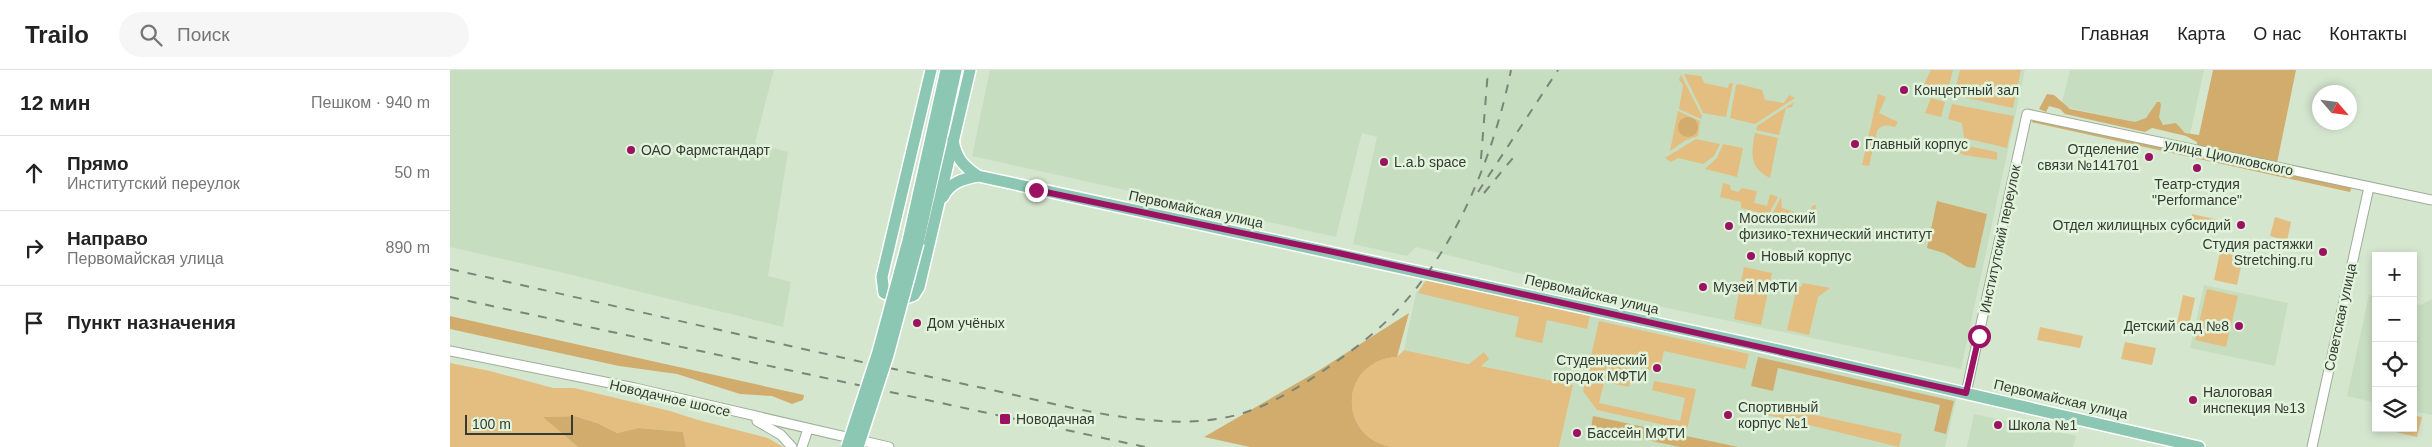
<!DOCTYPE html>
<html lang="ru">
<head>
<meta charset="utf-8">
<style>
	body { margin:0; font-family:Helvetica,sans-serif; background:#f6f6f6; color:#222 }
	.controls { position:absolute; right:15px; bottom:15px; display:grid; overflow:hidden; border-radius:0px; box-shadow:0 2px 8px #0003 }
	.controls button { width:45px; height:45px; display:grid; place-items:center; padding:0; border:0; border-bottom:1px solid #e0e0e0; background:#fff; color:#222; font:25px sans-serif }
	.compass { position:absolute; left:1862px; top:15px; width:45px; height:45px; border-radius:50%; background:#fff; box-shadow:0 2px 8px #0003; rotate:118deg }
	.scale { position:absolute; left:15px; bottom:12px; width:108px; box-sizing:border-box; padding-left:5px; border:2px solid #343b32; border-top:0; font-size:14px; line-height:18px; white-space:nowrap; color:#343b32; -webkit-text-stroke:4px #e2f3dc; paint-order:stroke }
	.stop { position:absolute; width:15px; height:15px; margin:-11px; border:4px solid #9b1262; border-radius:50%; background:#fff }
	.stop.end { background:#9b1262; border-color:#fff; box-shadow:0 1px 5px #0008 }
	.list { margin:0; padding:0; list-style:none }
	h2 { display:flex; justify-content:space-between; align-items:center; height:65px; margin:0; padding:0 20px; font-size:21px }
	h2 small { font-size:16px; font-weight:400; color:#767676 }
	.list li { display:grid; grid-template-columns:32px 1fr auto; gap:15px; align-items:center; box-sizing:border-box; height:75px; padding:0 20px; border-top:1px solid #e0e0e0 }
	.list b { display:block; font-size:19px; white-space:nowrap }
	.list p { margin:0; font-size:16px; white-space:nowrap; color:#767676 }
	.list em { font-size:16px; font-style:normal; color:#767676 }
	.icon { flex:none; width:28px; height:28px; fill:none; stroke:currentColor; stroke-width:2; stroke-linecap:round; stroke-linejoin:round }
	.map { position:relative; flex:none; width:1982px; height:377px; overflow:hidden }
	header { display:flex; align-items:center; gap:30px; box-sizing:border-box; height:70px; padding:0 25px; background:#fff; border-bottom:1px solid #e0e0e0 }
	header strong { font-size:24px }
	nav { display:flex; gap:28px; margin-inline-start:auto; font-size:18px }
	.search { width:350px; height:45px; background:#f6f6f6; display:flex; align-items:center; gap:12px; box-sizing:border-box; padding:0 18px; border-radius:28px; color:#767676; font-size:19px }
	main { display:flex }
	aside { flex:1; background:#fff }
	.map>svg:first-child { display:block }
</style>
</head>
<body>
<header>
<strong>Trailo</strong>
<div class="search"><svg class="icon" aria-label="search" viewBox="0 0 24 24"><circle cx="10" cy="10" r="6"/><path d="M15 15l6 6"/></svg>Поиск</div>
<nav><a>Главная</a><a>Карта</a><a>О нас</a><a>Контакты</a></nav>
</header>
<main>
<aside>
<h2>12 мин<small>Пешком · 940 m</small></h2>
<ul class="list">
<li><svg class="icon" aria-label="ahead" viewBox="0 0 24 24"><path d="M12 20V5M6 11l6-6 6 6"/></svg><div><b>Прямо</b><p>Институтский переулок</p></div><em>50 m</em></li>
<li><svg class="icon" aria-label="right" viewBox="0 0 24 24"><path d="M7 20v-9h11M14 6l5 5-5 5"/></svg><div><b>Направо</b><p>Первомайская улица</p></div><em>890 m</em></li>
<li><svg class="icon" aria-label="arrive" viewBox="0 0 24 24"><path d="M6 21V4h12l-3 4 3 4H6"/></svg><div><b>Пункт назначения</b></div></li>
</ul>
</aside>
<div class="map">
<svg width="1982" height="377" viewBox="0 0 1982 377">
	<rect width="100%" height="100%" fill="#d5e6cf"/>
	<g fill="#c7ddc0">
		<polygon points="0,0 324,0 305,73 338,82 318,206 341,212 333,257 110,202 0,177"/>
		<polygon points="540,0 1575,0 1511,299 1154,225 966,177 957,186 903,174 927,67 912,63 886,167 522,86"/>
		<polygon points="1620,0 1754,0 1740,64 1611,36"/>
		<polygon points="976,210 1507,326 1495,377 1109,377 1123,315 954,280 966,223"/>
		<polygon points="1754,215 1838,233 1825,296 1740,278"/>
		<polygon points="1919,225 1926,226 1926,333 1897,326"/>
		<polygon points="1982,229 1982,345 1963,341 1963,234 1970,235"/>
		<polygon points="1524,344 1626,366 1623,377 1517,377"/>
	</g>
	<g fill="#e3be80">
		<polygon points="1481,0 1503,0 1499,16 1496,14 1490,20 1474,14"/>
		<polygon points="1510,0 1571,0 1563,38 1504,25"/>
		<polygon points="1234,4 1251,6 1254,13 1278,18 1279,14 1283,13 1276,47 1253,43"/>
		<polygon points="1231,5 1252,46 1251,49 1229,39 1233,15 1229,10"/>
		<polygon points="1289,14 1312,20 1315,30 1334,33 1339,25 1345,28 1305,54 1280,48 1286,15"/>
		<path d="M1428,24L1436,27L1429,43L1448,52L1445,57C1437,55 1432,54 1427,61L1419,96L1412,95Z"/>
		<polygon points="1481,28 1495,32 1491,47 1475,43"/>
		<polygon points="1344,32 1342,37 1336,38 1329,65 1306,60 1307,56"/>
		<polygon points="1502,34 1564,46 1557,78 1514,68 1512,53 1498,49"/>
		<polygon points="1228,41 1250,51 1248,66 1236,70 1220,81"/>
		<path d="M1305,63L1328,68L1320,108C1299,98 1301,83 1305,63Z"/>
		<polygon points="1246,69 1270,74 1264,86 1253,94 1228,88 1221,92 1215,88"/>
		<polygon points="1273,74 1293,78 1287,107 1255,99 1267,88"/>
		<polygon points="1513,75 1547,82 1547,90 1514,85 1510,83"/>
		<polygon points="1273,113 1280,115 1281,120 1288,122 1292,118 1307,121 1304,133 1317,136 1320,124 1328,127 1318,145 1291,138 1291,132 1270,127"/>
		<polygon points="1331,127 1332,138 1356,146 1360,146 1362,136 1366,135 1363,154 1345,156 1346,152 1321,146"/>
		<polygon points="1742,144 1769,150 1766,164 1739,158"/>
		<polygon points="1825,147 1841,152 1837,171 1820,166"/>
		<polygon points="1770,182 1793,187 1787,215 1764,210"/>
		<polygon points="1294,197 1322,203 1311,255 1284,249"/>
		<polygon points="976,210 1140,246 1137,259 1097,250 1092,273 1065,267 1069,247 968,223"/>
		<polygon points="1353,213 1380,218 1368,227 1359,265 1337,260 1347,217 1351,217"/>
		<polygon points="1757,219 1788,226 1776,277 1745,270"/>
		<polygon points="1733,225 1745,228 1738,261 1726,258"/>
		<polygon points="1149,251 1299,284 1295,299 1214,281 1209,302 1183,296 1179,317 1154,312 1149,333 1230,351 1235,328 1202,320 1204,311 1246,319 1237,360 1147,340 1133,321"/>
		<polygon points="1590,257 1633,266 1630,278 1587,270"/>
		<polygon points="1675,272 1706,278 1702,295 1671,289"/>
		<path d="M954,280L1019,294L1034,282L1039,289L1031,296L1123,315L1109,377H941C885,365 891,290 947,287Z"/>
		<polygon points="0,293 40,301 103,318 124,318 220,341 248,350 318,368 333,377 236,377 233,362 189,358 167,363 147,353 125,346 94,347 128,377 0,377"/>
		<polygon points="1300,331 1452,364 1449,377 1297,340"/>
		<polygon points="1963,345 1972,347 1967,367 1928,358 1963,358"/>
	</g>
	<g fill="#d1ac6d">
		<polygon points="1763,0 1846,0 1827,93 1747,75 1747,72 1736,66 1702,58 1695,62 1615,44 1610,39 1599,36 1596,42 1589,39 1597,24 1604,25 1620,39 1685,52 1696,48 1707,32 1710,32 1711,35 1709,47 1713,55 1726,53 1735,63 1749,65"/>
		<circle cx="1238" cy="57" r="10"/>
		<polygon points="1586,49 1902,116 1900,122 1581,52"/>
		<polygon points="1487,131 1537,144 1525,198 1517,197 1494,183 1477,178"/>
		<path d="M959,243L947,287C891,290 885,365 941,377H800L754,367L868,301Z"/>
		<polygon points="0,246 354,325 353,330 342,334 322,326 290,324 227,304 169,296 0,259"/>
		<polygon points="1308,287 1504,331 1496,364 1484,361 1490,335 1328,298 1323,321 1301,316"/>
		<polygon points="125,346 147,353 167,363 189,358 233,362 236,377 128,377 93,347"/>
		<polygon points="1143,346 1288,377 1230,377 1141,358"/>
	</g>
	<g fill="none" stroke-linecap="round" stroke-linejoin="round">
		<g stroke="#9cad97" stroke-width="11">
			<g id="minor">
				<polyline points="0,281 185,318 439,377"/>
				<polyline points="1516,323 1577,44 1982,130"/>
				<polyline points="307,351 331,365 342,377"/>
				<polyline points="352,377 358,359"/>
				<polyline points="1862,377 1919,117"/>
			</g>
		</g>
		<g stroke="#fff" stroke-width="14">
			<g id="major">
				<polyline points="481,0 432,207 434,223 451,230 464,225 469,217 520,0"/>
				<path d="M503,70C506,88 513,96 528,106L1315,277L1749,377"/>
				<path d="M493,127C500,112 513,109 528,106"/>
				<polyline points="458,171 496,0"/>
				<polyline points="468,173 506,0"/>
			</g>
		</g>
		<use href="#minor" stroke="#fff" stroke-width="9"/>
		<use href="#major" stroke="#8bc7b3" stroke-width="11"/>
		<g stroke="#7a8677" stroke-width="2" stroke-dasharray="9 9" stroke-linecap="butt">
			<polyline points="1031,89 1038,0"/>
			<polyline points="1028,122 1108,0"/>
			<polyline points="1034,123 1067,83"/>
			<path d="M0,199C176,238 352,280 528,317C602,332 698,362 773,348C808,342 840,323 870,303C887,291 905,279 921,265C997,202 1042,95 1061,0"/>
			<polyline points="0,227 695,377"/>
		</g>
		<g stroke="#fff" stroke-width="14" stroke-linecap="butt">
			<g id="major-bridge">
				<polyline points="397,377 428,282 458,171"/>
				<polyline points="408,377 438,285 468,173"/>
			</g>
		</g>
		<use href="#major-bridge" stroke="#8bc7b3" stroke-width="11"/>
	</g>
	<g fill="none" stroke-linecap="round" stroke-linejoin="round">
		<polyline stroke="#9b1262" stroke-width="6" points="586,120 893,184 1516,323 1529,266"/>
	</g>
	<g fill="#9b1262" stroke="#e2f3dc" stroke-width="2">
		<circle cx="1454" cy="20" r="5"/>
		<circle cx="1405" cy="74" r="5"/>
		<circle cx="181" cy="80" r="5"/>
		<circle cx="1699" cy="87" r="5"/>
		<circle cx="934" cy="92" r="5"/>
		<circle cx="1747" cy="98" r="5"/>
		<circle cx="1791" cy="155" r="5"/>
		<circle cx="1279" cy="156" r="5"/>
		<circle cx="1873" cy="182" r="5"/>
		<circle cx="1301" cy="186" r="5"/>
		<circle cx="1253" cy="217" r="5"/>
		<circle cx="467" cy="253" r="5"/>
		<circle cx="1789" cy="256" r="5"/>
		<circle cx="1207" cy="298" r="5"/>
		<circle cx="1743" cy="330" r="5"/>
		<circle cx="1278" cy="345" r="5"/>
		<rect x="549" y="343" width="12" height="12" rx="2.5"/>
		<circle cx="1548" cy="355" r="5"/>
		<circle cx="1127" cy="363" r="5"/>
	</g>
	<g text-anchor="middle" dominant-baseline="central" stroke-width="5" stroke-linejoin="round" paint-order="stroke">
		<g font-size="14" fill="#343b32" stroke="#e2f3dc" text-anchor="start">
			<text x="1464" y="20">Концертный зал</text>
			<text x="1415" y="74">Главный корпус</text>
			<text x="1689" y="79" text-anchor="end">Отделение<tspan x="1689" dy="16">связи №141701</tspan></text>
			<text x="191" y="80">ОАО Фармстандарт</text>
			<text x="944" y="92">L.a.b space</text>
			<text x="1747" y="114" text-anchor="middle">Театр-студия<tspan x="1747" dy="16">"Performance"</tspan></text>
			<text x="1289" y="148">Московский<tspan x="1289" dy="16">физико-технический институт</tspan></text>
			<text x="1781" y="155" text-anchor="end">Отдел жилищных субсидий</text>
			<text x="1863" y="174" text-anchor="end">Студия растяжки<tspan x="1863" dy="16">Stretching.ru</tspan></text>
			<text x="1311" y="186">Новый корпус</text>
			<text x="1263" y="217">Музей МФТИ</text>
			<text x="477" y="253">Дом учёных</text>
			<text x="1779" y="256" text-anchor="end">Детский сад №8</text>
			<text x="1197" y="290" text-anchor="end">Студенческий<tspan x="1197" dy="16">городок МФТИ</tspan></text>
			<text x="1753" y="322">Налоговая<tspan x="1753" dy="16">инспекция №13</tspan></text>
			<text x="1288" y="337">Спортивный<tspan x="1288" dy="16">корпус №1</tspan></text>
			<text x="566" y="349">Новодачная</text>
			<text x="1558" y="355">Школа №1</text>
			<text x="1137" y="363">Бассейн МФТИ</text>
		</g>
		<g font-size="14" fill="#343b32" stroke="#e2f3dc">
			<text transform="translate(1779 87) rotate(12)">улица Циолковского</text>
			<text transform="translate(746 139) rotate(12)">Первомайская улица</text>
			<text transform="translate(1550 169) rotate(-78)">Институтский переулок</text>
			<text transform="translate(1142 224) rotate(13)">Первомайская улица</text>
			<text transform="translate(1890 247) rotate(-78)">Советская улица</text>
			<text transform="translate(220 328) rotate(13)">Новодачное шоссе</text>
			<text transform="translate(1611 329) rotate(13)">Первомайская улица</text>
		</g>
	</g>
</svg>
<div class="controls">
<button>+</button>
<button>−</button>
<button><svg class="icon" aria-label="locate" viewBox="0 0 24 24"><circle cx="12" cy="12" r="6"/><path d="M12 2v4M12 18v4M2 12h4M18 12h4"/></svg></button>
<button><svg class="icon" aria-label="layers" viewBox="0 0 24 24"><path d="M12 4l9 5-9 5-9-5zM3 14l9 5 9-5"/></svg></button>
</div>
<svg class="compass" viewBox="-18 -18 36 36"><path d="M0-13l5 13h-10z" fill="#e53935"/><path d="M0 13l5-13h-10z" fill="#767676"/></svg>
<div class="scale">100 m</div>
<div class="stop" style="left:1529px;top:266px"></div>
<div class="stop end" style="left:586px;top:120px"></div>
</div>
</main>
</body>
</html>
